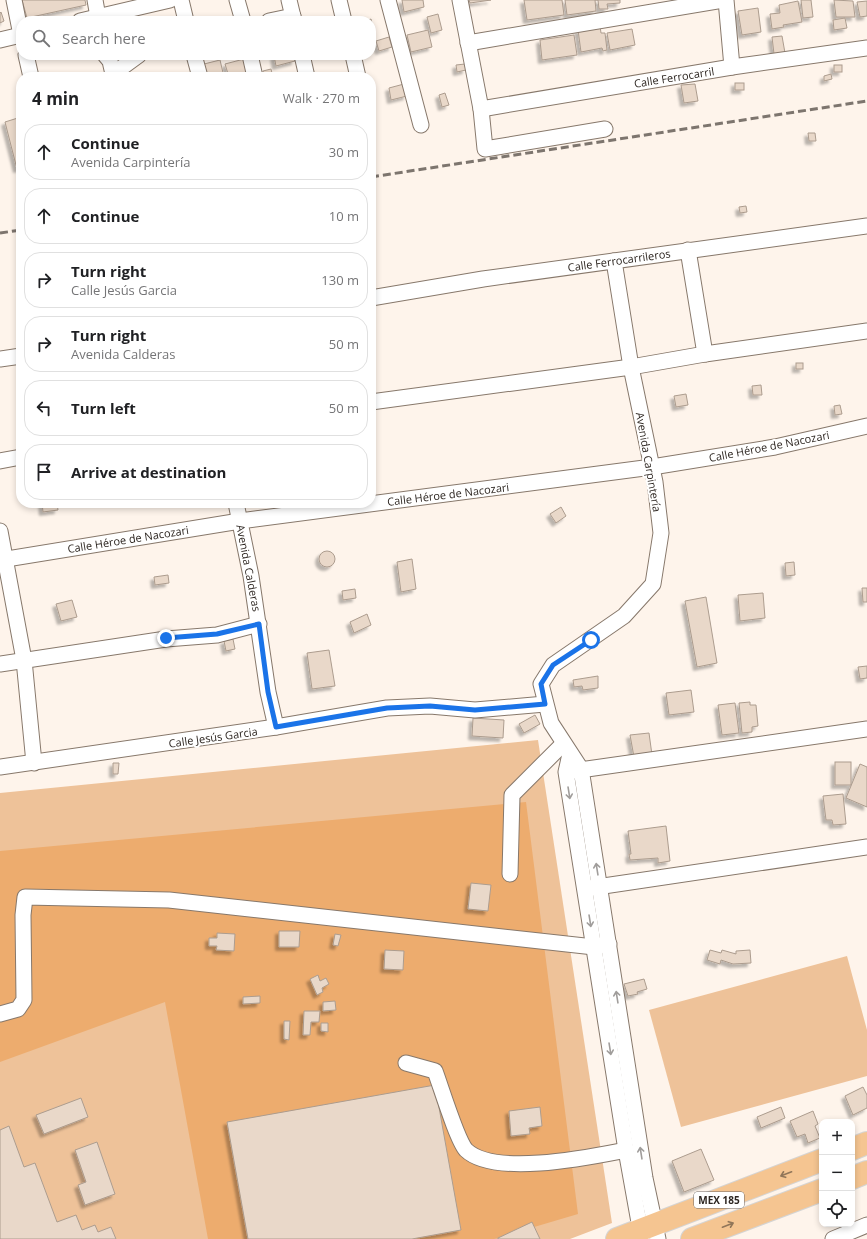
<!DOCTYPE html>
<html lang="en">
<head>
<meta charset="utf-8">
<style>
	body { margin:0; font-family:"Open Sans",sans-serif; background:#f6f6f6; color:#202124 }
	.controls { position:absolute; right:12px; bottom:12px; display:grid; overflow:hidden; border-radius:8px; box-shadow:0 2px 6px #0003 }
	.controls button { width:36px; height:36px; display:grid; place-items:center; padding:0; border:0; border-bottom:1px solid #e0e0e0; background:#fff; color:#202124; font:20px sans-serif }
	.stop { position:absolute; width:12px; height:12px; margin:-9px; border:3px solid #1a73e8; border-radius:50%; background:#fff }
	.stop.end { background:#1a73e8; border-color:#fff; box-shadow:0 1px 4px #0008 }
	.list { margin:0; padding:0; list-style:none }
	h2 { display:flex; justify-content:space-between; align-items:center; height:52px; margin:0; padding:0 16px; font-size:17px }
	h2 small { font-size:13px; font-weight:400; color:#757577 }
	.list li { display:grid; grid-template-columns:26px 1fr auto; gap:12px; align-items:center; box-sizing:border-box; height:56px; margin:0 8px 8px; padding:0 8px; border:1px solid #e0e0e0; border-radius:16px }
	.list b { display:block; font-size:15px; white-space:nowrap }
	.list p { margin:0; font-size:13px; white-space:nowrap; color:#757577 }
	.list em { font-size:13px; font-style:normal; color:#757577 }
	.icon { flex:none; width:22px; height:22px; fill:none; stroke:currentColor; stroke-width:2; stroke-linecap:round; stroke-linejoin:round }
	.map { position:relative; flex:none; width:867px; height:1239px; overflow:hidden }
	.search { position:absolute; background:#fff; box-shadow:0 2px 6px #0003; left:16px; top:16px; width:360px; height:44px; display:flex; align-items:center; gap:10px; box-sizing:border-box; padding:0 14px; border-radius:16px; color:#757577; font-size:15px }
	.panel { position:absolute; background:#fff; box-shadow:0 2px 6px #0003; left:16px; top:72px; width:360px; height:436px; border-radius:16px }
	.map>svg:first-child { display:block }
</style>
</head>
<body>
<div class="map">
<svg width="867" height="1239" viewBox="0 0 867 1239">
	<defs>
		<filter id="shadow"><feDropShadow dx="-3.5" dy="3.5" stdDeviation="1" flood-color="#0004"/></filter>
	</defs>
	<rect width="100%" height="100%" fill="#fef4eb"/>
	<g fill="#eec299">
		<polygon points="538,740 612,1223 570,1239 0,1239 0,793"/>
		<polygon points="847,956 867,1030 867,1076 681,1127 649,1010"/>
	</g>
	<polygon fill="#edac6e" points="526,802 578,1214 494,1239 208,1239 165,1002 0,1062 0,851"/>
	<g fill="#e9d8c9" stroke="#ac9c8e" filter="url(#shadow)">
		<polygon points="22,0 85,0 86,5 27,18"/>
		<polygon points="402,0 423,0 424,7 404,12"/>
		<polygon points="469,0 491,0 470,3"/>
		<polygon points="524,0 562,0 564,15 527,20"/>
		<polygon points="565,0 595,0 596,11 567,15"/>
		<polygon points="595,0 620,0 620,3 607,4 608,9 599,9 598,0"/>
		<polygon points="801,0 811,0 813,17 803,18"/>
		<polygon points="834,0 853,1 855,17 836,17"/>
		<polygon points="798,1 802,22 783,25 784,27 772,29 770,14 780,13 779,5"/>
		<polygon points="867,1 867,16 860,17 857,2"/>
		<polygon points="758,8 761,32 742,35 738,11"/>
		<polygon points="1,12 4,21 0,23 0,13"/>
		<polygon points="438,14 442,30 431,33 427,17"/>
		<polygon points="322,17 323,21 304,21"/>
		<polygon points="845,18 847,28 834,30 833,20"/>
		<polygon points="371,19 374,32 371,33 371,21 366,21"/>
		<polygon points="600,26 601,33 605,33 607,50 603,51 602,48 581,52 578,30"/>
		<polygon points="632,29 635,45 610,50 607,33"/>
		<polygon points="428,30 432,47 411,52 407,35"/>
		<polygon points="574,35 577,55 542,60 540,40"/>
		<polygon points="782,36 785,53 774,54 772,37"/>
		<polygon points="389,37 392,47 379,51 376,41"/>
		<polygon points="279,55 294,55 295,61 276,66 274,56"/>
		<polygon points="244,59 249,74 239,77 229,77 225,64"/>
		<polygon points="220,60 224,77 208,77 204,64"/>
		<polygon points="465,64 466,70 457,72 456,65"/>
		<rect x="834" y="65" width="8" height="7"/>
		<polygon points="271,69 273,77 261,77 260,75 264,74 263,71"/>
		<polygon points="831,74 832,79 824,81 824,76"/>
		<rect x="735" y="83" width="9" height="7"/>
		<polygon points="404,84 407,96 391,100 389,88"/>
		<polygon points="695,84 698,101 684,103 681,85"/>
		<polygon points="445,93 449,105 442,107 439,95"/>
		<polygon points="21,117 21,168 17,169 5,122"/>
		<polygon points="808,133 815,133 816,141 809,141"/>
		<polygon points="746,206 747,212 740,213 739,207"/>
		<rect x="796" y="363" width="7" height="6"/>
		<polygon points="761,385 762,395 753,395 752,386"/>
		<polygon points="686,394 688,405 676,407 674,396"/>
		<polygon points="840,405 842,414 835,415 834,406"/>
		<polygon points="42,503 57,503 58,510 43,512"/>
		<polygon points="561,507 566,516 556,523 550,514"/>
		<circle cx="327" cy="559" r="8"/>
		<polygon points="412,559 416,589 401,592 397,562"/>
		<polygon points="794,562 795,575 786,576 785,563"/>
		<polygon points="168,575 169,583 155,585 154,577"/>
		<polygon points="862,588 867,588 867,602 863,602"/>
		<polygon points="355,589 356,598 343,600 342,591"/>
		<polygon points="763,593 765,618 740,621 738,595"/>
		<polygon points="706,597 717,663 697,667 685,601"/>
		<polygon points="72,600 77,617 61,621 56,604"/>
		<polygon points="367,614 371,625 354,633 350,622"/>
		<polygon points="233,639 235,649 226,651 224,641"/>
		<polygon points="329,650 335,686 312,689 307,653"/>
		<polygon points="867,666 867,678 860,679 858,667"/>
		<polygon points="598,676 598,688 583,690 582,686 574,687 573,680"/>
		<polygon points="691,690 694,712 669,715 666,693"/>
		<polygon points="750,702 750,705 756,705 758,726 752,727 752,732 742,733 739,703"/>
		<polygon points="735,703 739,733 722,735 718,705"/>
		<polygon points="535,715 540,724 524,733 519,724"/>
		<polygon points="473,718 504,720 503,738 472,736"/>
		<polygon points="649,733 652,755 634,757 630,735"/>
		<rect x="835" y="762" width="16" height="23"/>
		<polygon points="113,763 119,763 118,774 113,774"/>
		<polygon points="860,764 867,767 867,807 846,798"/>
		<polygon points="843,794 846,824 833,825 832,820 826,820 823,796"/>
		<polygon points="666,826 670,861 658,863 658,858 630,860 629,854 631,854 628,831"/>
		<polygon points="471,883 491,885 488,911 468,909"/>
		<polygon points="279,931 300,931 299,947 279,947"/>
		<polygon points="217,933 235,934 234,951 216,950 217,946 209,946 209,938 217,938"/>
		<polygon points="335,934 341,935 338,946 333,945"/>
		<polygon points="385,950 404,951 403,970 384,969"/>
		<polygon points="710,950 721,953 722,950 736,954 736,951 750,950 751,963 733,964 721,960 720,964 707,960"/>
		<polygon points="318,975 320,981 326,978 329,984 322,988 323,992 317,995 310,979"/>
		<polygon points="644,979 647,989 637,992 638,994 628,996 624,984"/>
		<polygon points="260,996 260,1003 243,1004 243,997"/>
		<polygon points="335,1001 336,1010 323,1011 323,1002"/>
		<polygon points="304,1011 320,1011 319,1022 311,1022 310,1035 303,1035"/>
		<polygon points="284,1021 290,1021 289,1040 284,1039"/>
		<polygon points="321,1023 328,1023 328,1032 321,1031"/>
		<polygon points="435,1085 461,1230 412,1239 248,1239 227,1122"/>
		<polygon points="863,1087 867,1095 867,1108 853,1115 845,1096"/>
		<polygon points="81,1098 88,1117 44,1134 36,1115"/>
		<polygon points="540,1107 542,1126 529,1128 530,1134 511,1136 509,1111"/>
		<polygon points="781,1107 785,1118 761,1128 757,1117"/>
		<polygon points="813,1111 818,1124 815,1126 820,1138 808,1143 805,1134 797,1137 790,1121"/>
		<polygon points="9,1126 24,1167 35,1163 57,1222 76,1215 82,1230 95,1225 98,1232 111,1227 116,1239 0,1239 0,1130"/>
		<polygon points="97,1142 115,1194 85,1205 78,1185 86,1182 75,1150"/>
		<polygon points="701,1149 714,1180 684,1192 672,1161"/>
		<polygon points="532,1222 540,1239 498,1239 498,1238"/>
	</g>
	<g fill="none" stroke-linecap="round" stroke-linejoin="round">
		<g stroke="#87786b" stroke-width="17">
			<g id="minor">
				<polyline points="14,0 21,35"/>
				<polyline points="95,0 98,17"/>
				<polyline points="181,0 186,21"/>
				<polyline points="237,0 243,21"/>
				<polyline points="289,0 294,21"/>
				<polyline points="339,0 344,21"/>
				<polyline points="388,0 421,125"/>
				<polyline points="460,0 481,109 485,149 605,129"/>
				<polyline points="726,0 732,67"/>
				<polyline points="80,21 170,0"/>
				<polyline points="269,21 293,16"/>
				<polyline points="0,40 21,35"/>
				<polyline points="468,43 723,0"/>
				<polyline points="26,55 31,77"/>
				<polyline points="105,55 110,61 113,74"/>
				<polyline points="194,55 200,77"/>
				<polyline points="250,55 255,77"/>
				<polyline points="302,55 307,77"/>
				<polyline points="353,55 358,77"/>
				<polyline points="113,77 113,74 139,55"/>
				<polyline points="481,109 732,67 867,48"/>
				<polyline points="688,250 705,354"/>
				<polyline points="614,261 631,367 655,482 661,533 653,584 624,616 553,665 541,684 551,723 581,769 645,1178 658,1239"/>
				<polyline points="371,298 483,279 867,226"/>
				<polyline points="0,359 21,356"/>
				<polyline points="371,402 631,367 705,354 867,331"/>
				<polyline points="0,461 21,457"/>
				<polyline points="236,503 251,576 268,692 276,727"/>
				<polyline points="0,531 24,660 34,763"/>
				<polyline points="0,560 240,521 652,467 775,447 867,426"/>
				<polyline points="0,664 166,639 217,635 259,624"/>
				<polyline points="570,754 566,772 626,1150 642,1239"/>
				<polyline points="0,767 276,727 387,708 430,706 475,710 545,704"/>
				<polyline points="573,771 867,729"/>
				<polyline points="510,874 512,795 563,744"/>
				<polyline points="590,888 867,847"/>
				<polyline points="0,1014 18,1009 24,1000 23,915 25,897 169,900 594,947 609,944"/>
				<path d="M406,1063L435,1071C441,1087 457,1140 466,1150C494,1177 590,1157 626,1150"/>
				<polyline points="833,1239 867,1225"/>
			</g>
		</g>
		<g stroke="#d5d4d3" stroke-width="24">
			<g id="primary">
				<polyline points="852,1149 867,1143"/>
				<polyline points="852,1178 867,1172"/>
				<polyline points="617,1239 822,1160"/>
				<polyline points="692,1239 822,1190"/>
			</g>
		</g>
		<use href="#minor" stroke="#fff" stroke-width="15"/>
		<use href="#primary" stroke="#f5c591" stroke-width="22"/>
		<g stroke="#7d756e" stroke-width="3" stroke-dasharray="8 4" stroke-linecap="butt">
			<polyline points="371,177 867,101"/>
			<polyline points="0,233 21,230"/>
		</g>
	</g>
	<defs><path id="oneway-shaft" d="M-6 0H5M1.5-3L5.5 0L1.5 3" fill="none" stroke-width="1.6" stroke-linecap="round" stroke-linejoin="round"/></defs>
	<g stroke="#a09d9b">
		<use href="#oneway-shaft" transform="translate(569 793) rotate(81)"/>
		<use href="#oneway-shaft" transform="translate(597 869) rotate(-99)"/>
		<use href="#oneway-shaft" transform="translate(590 921) rotate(81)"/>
		<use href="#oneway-shaft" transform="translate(617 997) rotate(-99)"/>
		<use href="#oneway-shaft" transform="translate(610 1049) rotate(81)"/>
		<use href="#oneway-shaft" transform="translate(641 1153) rotate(-99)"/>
	</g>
	<g stroke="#917659">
		<use href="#oneway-shaft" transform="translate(786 1174) rotate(159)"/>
		<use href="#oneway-shaft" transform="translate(728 1225) rotate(-21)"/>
	</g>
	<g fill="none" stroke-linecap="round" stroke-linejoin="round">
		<polyline stroke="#1a73e8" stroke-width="5" points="166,638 217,634 259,624 268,692 276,727 387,708 430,706 475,710 545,704 541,684 553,665 591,640"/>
	</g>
	<g text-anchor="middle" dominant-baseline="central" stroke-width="4" stroke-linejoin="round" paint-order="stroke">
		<rect fill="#fff" stroke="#6c6764" stroke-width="1" x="694" y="1192" width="50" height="16" rx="3"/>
		<g font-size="10" font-weight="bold" fill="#2d2621">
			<text x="719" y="1200">MEX 185</text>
		</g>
		<g font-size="11" fill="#2d2621" stroke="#fff">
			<text transform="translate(674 77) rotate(-9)">Calle Ferrocarril</text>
			<text transform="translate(619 260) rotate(-8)">Calle Ferrocarrileros</text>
			<text transform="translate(769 446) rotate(-11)">Calle Héroe de Nacozari</text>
			<text transform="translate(649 462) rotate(80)">Avenida Carpintería</text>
			<text transform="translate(448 494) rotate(-7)">Calle Héroe de Nacozari</text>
			<text transform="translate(128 539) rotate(-9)">Calle Héroe de Nacozari</text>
			<text transform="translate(249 568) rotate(79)">Avenida Calderas</text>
			<text transform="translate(213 737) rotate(-8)">Calle Jesús Garcia</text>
		</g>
	</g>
</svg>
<div class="controls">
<button>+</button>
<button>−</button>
<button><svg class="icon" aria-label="locate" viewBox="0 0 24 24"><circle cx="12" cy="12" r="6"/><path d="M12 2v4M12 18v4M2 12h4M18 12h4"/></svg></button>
</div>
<div class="stop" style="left:591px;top:640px"></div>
<div class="stop end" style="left:166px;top:638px"></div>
<div class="search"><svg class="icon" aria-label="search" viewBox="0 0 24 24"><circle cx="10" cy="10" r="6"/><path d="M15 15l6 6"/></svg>Search here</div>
<section class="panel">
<h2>4 min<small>Walk · 270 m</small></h2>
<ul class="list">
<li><svg class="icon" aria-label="ahead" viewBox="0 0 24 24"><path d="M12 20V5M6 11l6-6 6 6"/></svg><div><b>Continue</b><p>Avenida Carpintería</p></div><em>30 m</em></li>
<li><svg class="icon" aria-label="ahead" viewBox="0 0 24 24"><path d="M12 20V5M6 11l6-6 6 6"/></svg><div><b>Continue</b></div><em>10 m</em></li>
<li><svg class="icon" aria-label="right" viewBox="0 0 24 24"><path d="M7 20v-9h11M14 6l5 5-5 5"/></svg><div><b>Turn right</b><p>Calle Jesús Garcia</p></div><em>130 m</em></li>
<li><svg class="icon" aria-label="right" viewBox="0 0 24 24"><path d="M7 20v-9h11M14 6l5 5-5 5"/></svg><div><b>Turn right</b><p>Avenida Calderas</p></div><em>50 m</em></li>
<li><svg class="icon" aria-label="left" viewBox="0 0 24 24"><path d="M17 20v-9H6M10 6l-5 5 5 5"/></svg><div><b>Turn left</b></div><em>50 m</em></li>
<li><svg class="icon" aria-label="arrive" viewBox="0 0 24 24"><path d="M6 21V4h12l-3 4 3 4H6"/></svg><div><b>Arrive at destination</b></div></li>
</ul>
</section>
</div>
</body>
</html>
